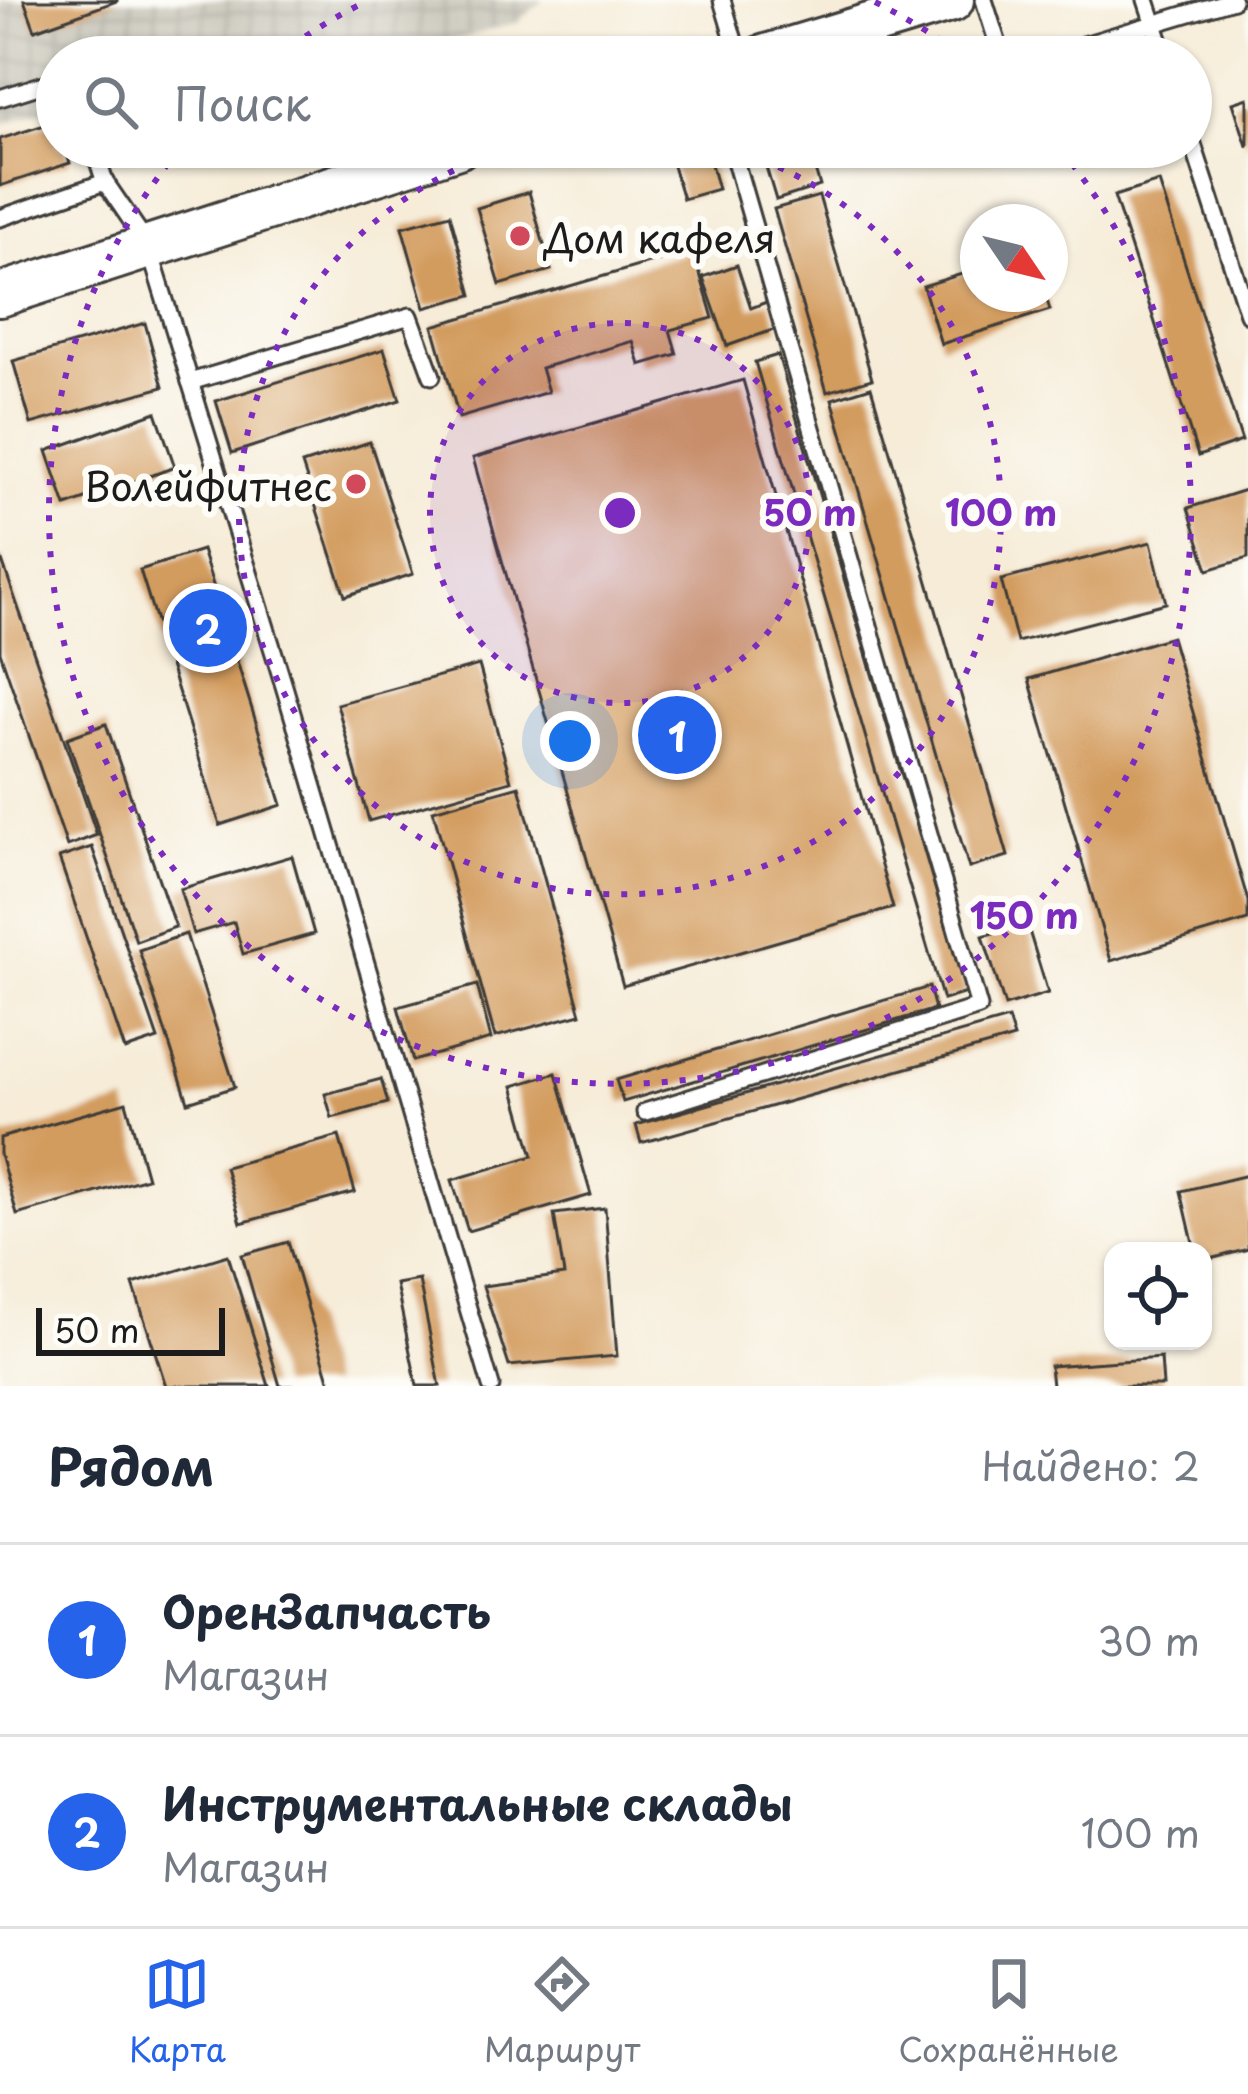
<!DOCTYPE html>
<html lang="ru">
<head>
<meta charset="utf-8">
<style>
	body { margin:0; font-family:"Playpen Sans",sans-serif; background:#f6f6f7; color:#1f2937 }
	.controls { position:absolute; right:36px; bottom:36px; display:grid; overflow:hidden; border-radius:24px; box-shadow:0 3px 9px #0004 }
	.controls button { width:108px; height:108px; display:grid; place-items:center; padding:0; border:0; border-bottom:3px solid #e0e1e3; background:#fff; color:#1f2937; font:60px sans-serif }
	.compass { position:absolute; left:960px; top:204px; width:108px; height:108px; border-radius:50%; background:#fff; box-shadow:0 3px 9px #0004; rotate:125deg }
	.scale { position:absolute; left:36px; bottom:30px; width:189px; box-sizing:border-box; padding-left:12px; border:6px solid #1c1c1c; border-top:0; font-size:33px; line-height:42px; white-space:nowrap; color:#1c1c1c; -webkit-text-stroke:9px #fdfcf7; paint-order:stroke }
	.you { position:absolute; left:570px; top:741px; width:42px; height:42px; margin:-30px; border:9px solid #fff; border-radius:50%; background:#1a73e8; box-shadow:0 0 0 18px #1a73e833 }
	.badge { display:grid; place-items:center; width:78px; height:78px; border-radius:50%; background:#2563eb; color:#fff; font-size:39px; font-weight:700 }
	.pin { position:absolute; translate:-50% -50%; border:6px solid #fff; box-shadow:0 3px 12px #0006 }
	.list { margin:0; padding:0; list-style:none }
	h2 { display:flex; justify-content:space-between; align-items:center; height:156px; margin:0; padding:0 48px; font-size:51px }
	h2 small { font-size:39px; font-weight:400; color:#747a83 }
	.list li { display:grid; grid-template-columns:78px 1fr auto; gap:36px; align-items:center; box-sizing:border-box; height:192px; padding:0 48px; border-top:3px solid #e0e1e3 }
	.list b { display:block; font-size:45px; white-space:nowrap }
	.list p { margin:0; font-size:39px; white-space:nowrap; color:#747a83 }
	.list em { font-size:39px; font-style:normal; color:#747a83 }
	.icon { flex:none; width:66px; height:66px; fill:none; stroke:currentColor; stroke-width:2; stroke-linecap:round; stroke-linejoin:round }
	.map { position:relative; flex:none; width:1248px; height:1386px; overflow:hidden }
	.search { position:absolute; background:#fff; box-shadow:0 3px 9px #0004; left:36px; right:36px; top:36px; height:132px; display:flex; align-items:center; gap:30px; box-sizing:border-box; padding:0 42px; border-radius:66px; color:#747a83; font-size:45px }
	.sheet { height:540px; background:#fff }
	nav { display:flex; justify-content:space-around; align-items:center; box-sizing:border-box; height:168px; border-top:3px solid #e0e1e3; background:#fff; font-size:33px; color:#747a83 }
	nav a { display:grid; justify-items:center; gap:6px }
	nav .on { color:#2563eb }
	.map>svg:first-child { display:block }
</style>
</head>
<body>
<div class="map">
<svg width="1248" height="1386" viewBox="0 0 1248 1386">
	<defs>
		<pattern id="industrial-grid" width="8" height="8" patternUnits="userSpaceOnUse" patternTransform="scale(3)"><rect width="8" height="8" fill="#c7c4b8"/><path d="M0 4h8M4 0v8" fill="none" stroke="#aaa89e"/></pattern>
	</defs>
	<rect width="100%" height="100%" fill="#fdfcf7"/>
	<filter id="ink" filterUnits="userSpaceOnUse"><feTurbulence type="fractalNoise" baseFrequency=".00833" numOctaves="2"/><feDisplacementMap in="SourceGraphic" scale="24" xChannelSelector="R" yChannelSelector="G"/><feConvolveMatrix kernelMatrix="1 2 1 2 8 2 1 2 1" color-interpolation-filters="sRGB"/></filter>
	<filter id="wash" filterUnits="userSpaceOnUse"><feTurbulence type="fractalNoise" baseFrequency=".004" numOctaves="4" result="noise"/><feDisplacementMap in="SourceGraphic" scale="48" xChannelSelector="R" yChannelSelector="G"/><feGaussianBlur stdDeviation="2.7" result="paint"/><feColorMatrix in="noise" values="0 0 0 0 0 0 0 0 0 0 0 0 0 0 0 0 0 1.4 0 .05"/><feComposite in="paint" operator="in"/></filter>
	<g filter="url(#wash)">
		<rect width="100%" height="100%" fill="#f6ecd8"/>
		<polygon fill="url(#industrial-grid)" points="0,0 543,0 518,22 398,57 57,57 57,105 0,124"/>
		<g id="blocks">
			<g fill="#d39c5f">
				<polygon points="24,0 117,0 117,1 35,30"/>
				<polygon points="1248,98 1248,146 1247,146 1233,103"/>
				<polygon points="57,121 57,147 65,147 70,163 0,186 0,139"/>
				<polygon points="706,147 718,189 683,199 670,156"/>
				<polygon points="760,147 808,147 820,186 776,200"/>
				<polygon points="1159,182 1242,441 1198,456 1114,196"/>
				<polygon points="529,192 551,270 500,285 477,208"/>
				<polygon points="819,196 872,379 827,392 774,209"/>
				<polygon points="450,214 472,295 425,308 402,227"/>
				<polygon points="693,250 713,318 670,330 677,354 640,365 633,341 541,368 548,392 459,418 433,326"/>
				<polygon points="737,265 751,308 769,301 779,328 727,346 703,277"/>
				<polygon points="978,269 978,294 1045,294 1050,310 941,344 923,286"/>
				<polygon points="145,323 163,387 31,424 13,361"/>
				<polygon points="384,349 400,400 232,453 216,401"/>
				<polygon points="778,355 966,993 943,1000 755,362"/>
				<polygon points="743,380 893,908 623,986 473,458"/>
				<polygon points="871,387 1008,856 969,868 832,399"/>
				<polygon points="156,412 175,467 66,506 47,451"/>
				<polygon points="370,442 413,574 345,596 302,464"/>
				<polygon points="1248,489 1248,558 1208,570 1188,508"/>
				<polygon points="1151,542 1166,603 1017,642 1001,580"/>
				<polygon points="202,550 282,805 220,825 140,570"/>
				<polygon points="0,555 97,835 67,846 0,652"/>
				<polygon points="1171,637 1248,901 1248,920 1111,961 1029,679"/>
				<polygon points="479,665 511,781 369,821 337,704"/>
				<polygon points="106,724 175,927 136,941 67,738"/>
				<polygon points="519,786 581,1014 495,1037 433,810"/>
				<polygon points="92,847 158,1039 125,1050 59,858"/>
				<polygon points="292,856 314,934 243,954 234,922 193,934 180,889"/>
				<polygon points="1022,908 1048,993 1005,1006 983,936 1003,930 998,916"/>
				<polygon points="186,934 235,1087 188,1102 139,950"/>
				<polygon points="477,985 491,1039 413,1061 398,1007"/>
				<polygon points="929,987 935,1009 623,1102 616,1080"/>
				<polygon points="1008,1019 1014,1038 641,1143 636,1125"/>
				<polygon points="556,1073 591,1195 468,1231 452,1180 533,1156 513,1086"/>
				<polygon points="381,1079 388,1103 332,1118 325,1094"/>
				<polygon points="126,1102 147,1178 17,1215 0,1154 0,1138"/>
				<polygon points="339,1136 355,1192 241,1223 225,1167"/>
				<polygon points="1248,1175 1248,1249 1203,1261 1203,1251 1195,1251 1181,1191"/>
				<polygon points="605,1208 617,1356 509,1366 483,1286 564,1275 554,1214"/>
				<polygon points="288,1242 331,1386 280,1386 242,1255"/>
				<polygon points="228,1255 269,1386 166,1386 133,1284"/>
				<polygon points="419,1280 440,1386 417,1386 396,1284"/>
				<polygon points="1161,1358 1163,1386 1052,1386 1050,1366"/>
			</g>
		</g>
	</g>
	<g filter="url(#ink)">
		<use href="#blocks" fill-opacity="0" stroke="#3d3b38" stroke-width="3"/>
		<g fill="none" stroke-linecap="round" stroke-linejoin="round">
			<g stroke="#3d3b38" stroke-width="21">
				<g id="service">
					<polyline points="722,0 739,57"/>
					<polyline points="984,0 1002,57"/>
					<polyline points="1146,0 1165,57"/>
					<polyline points="1057,53 1233,0"/>
					<polyline points="972,57 999,48"/>
					<polyline points="0,98 57,80"/>
					<polyline points="1191,138 1248,314"/>
					<polyline points="93,147 105,182 148,245 284,686 491,1386"/>
					<polyline points="0,218 105,182"/>
					<polyline points="190,382 410,316 432,376"/>
					<polyline points="645,1112 979,1007 731,147"/>
				</g>
			</g>
			<g stroke="#3d3b38" stroke-width="48">
				<g id="secondary">
					<polyline points="763,57 952,0"/>
					<polyline points="0,295 458,147"/>
				</g>
			</g>
			<use href="#service" stroke="#fff" stroke-width="15"/>
			<use href="#secondary" stroke="#fff" stroke-width="42"/>
		</g>
	</g>
	<circle cx="620" cy="513" r="190" fill="#7b2cbf" fill-opacity=".12"/>
	<g fill="none" stroke="#7b2cbf" stroke-width="6" stroke-dasharray="6 12">
		<circle cx="620" cy="513" r="190"/>
		<path d="M728 148A381 381 0 1 1 512 148"/>
		<path d="M276 57A571 571 0 0 1 365 2M875 2A571 571 0 0 1 964 57M1061 150A571 571 0 1 1 179 150"/>
	</g>
	<g fill="#d1495b" stroke="#fdfcf7" stroke-width="4.5">
		<circle cx="520" cy="236" r="12"/>
		<circle cx="356" cy="484" r="12"/>
	</g>
	<g text-anchor="middle" dominant-baseline="central" stroke-width="12" stroke-linejoin="round" paint-order="stroke">
		<g font-size="39" fill="#1c1c1c" stroke="#fdfcf7" text-anchor="start">
			<text x="544" y="236">Дом кафеля</text>
			<text x="332" y="484" text-anchor="end">Волейфитнес</text>
		</g>
	</g>
	<circle cx="620" cy="513" r="18" fill="#7b2cbf" stroke="#fdfcf7" stroke-width="6"/>
	<g font-size="36" text-anchor="middle" font-weight="bold" fill="#7b2cbf" stroke="#fdfcf7" stroke-width="12" stroke-linejoin="round" paint-order="stroke">
		<text x="810" y="526">50 m</text>
		<text x="1001" y="526">100 m</text>
		<text x="1024" y="929">150 m</text>
	</g>
</svg>
<div class="controls">
<button><svg class="icon" aria-label="locate" viewBox="0 0 24 24"><circle cx="12" cy="12" r="6"/><path d="M12 2v4M12 18v4M2 12h4M18 12h4"/></svg></button>
</div>
<svg class="compass" viewBox="-18 -18 36 36"><path d="M0-13l5 13h-10z" fill="#e53935"/><path d="M0 13l5-13h-10z" fill="#747a83"/></svg>
<div class="scale">50 m</div>
<div class="you"></div>
<div class="pin badge" style="left:677px;top:735px">1</div>
<div class="pin badge" style="left:208px;top:628px">2</div>
<div class="search"><svg class="icon" aria-label="search" viewBox="0 0 24 24"><circle cx="10" cy="10" r="6"/><path d="M15 15l6 6"/></svg>Поиск</div>
</div>
<section class="sheet">
<h2>Рядом<small>Найдено: 2</small></h2>
<ul class="list">
<li><span class="badge">1</span><div><b>ОренЗапчасть</b><p>Магазин</p></div><em>30 m</em></li>
<li><span class="badge">2</span><div><b>Инструментальные склады</b><p>Магазин</p></div><em>100 m</em></li>
</ul>
</section>
<nav>
<a class="on"><svg class="icon" aria-label="map" viewBox="0 0 24 24"><path d="M3 6l6-2 6 2 6-2v14l-6 2-6-2-6 2zM9 4v14M15 6v14"/></svg>Карта</a>
<a><svg class="icon" aria-label="directions" viewBox="0 0 24 24"><path d="M12 3l9 9-9 9-9-9zM9 14v-3h6M13 9l2 2-2 2"/></svg>Маршрут</a>
<a><svg class="icon" aria-label="saved" viewBox="0 0 24 24"><path d="M7 4h10v16l-5-4-5 4z"/></svg>Сохранённые</a>
</nav>
</body>
</html>
